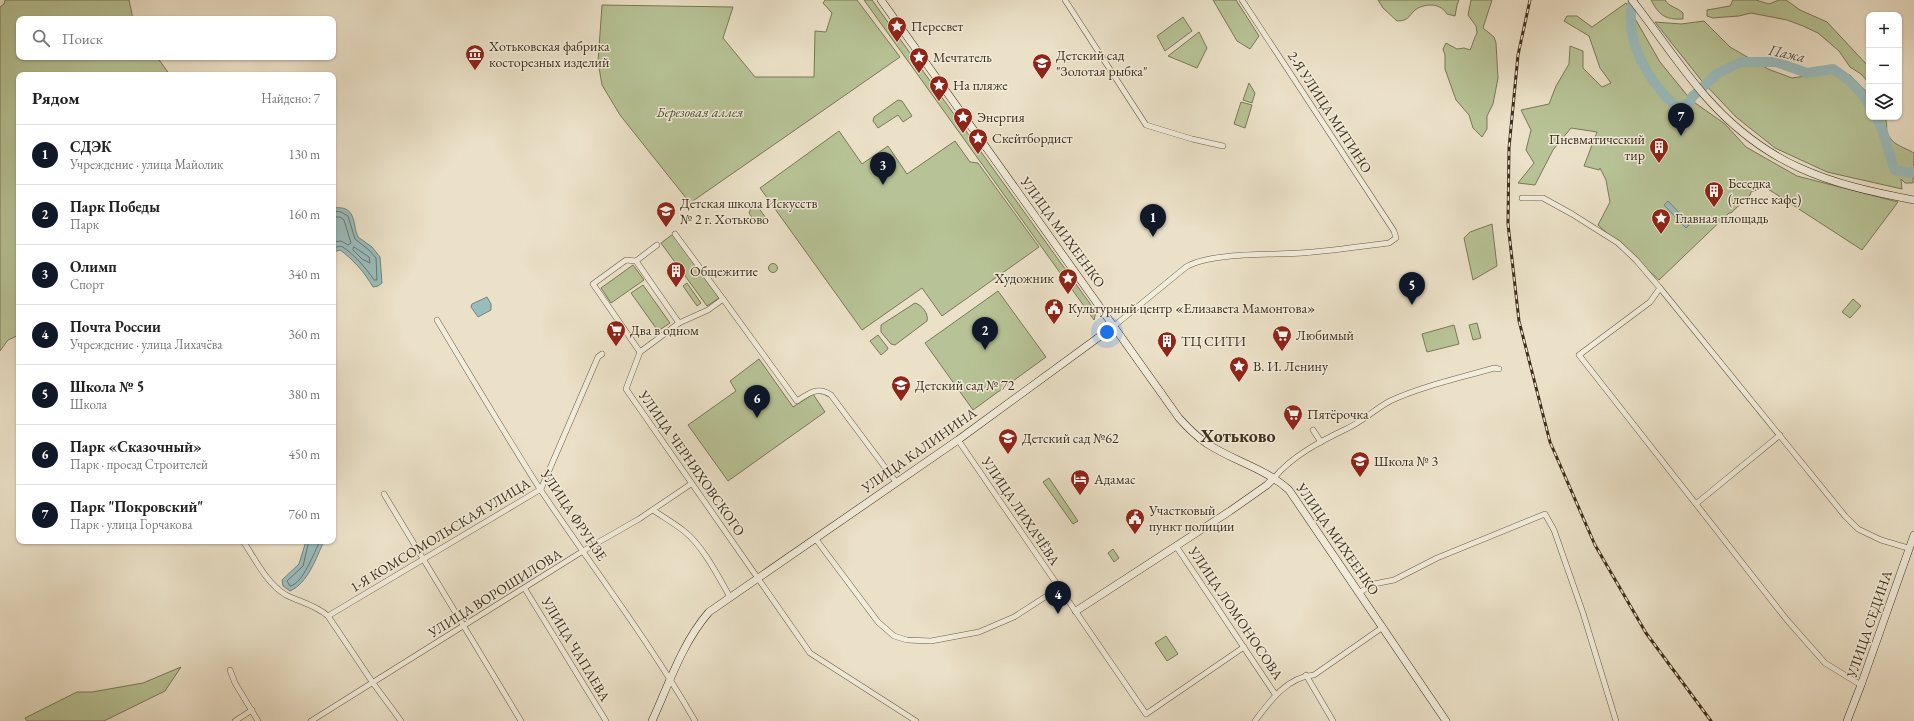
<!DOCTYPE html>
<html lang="ru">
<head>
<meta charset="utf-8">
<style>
	body { margin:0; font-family:"EB Garamond",serif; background:#f6f6f6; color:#222 }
	.controls { position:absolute; right:12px; top:12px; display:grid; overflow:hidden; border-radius:8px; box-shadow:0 1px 3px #0004 }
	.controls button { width:36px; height:36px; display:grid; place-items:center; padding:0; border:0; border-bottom:1px solid #e0e0e0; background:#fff; color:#222; font:20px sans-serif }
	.you { position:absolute; left:1107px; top:332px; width:14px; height:14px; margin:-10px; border:3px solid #fff; border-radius:50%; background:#1a73e8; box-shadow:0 0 0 6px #1a73e833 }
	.badge { display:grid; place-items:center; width:26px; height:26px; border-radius:50%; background:#111827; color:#fff; font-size:13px; font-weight:700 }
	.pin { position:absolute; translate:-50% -33px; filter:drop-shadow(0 1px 2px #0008) }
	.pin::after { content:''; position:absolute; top:21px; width:14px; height:12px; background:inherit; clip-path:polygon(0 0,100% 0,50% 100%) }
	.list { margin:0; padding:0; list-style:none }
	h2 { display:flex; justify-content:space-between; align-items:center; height:52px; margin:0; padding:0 16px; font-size:17px }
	h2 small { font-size:13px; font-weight:400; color:#767676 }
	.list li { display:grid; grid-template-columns:26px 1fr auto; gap:12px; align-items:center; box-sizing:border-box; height:60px; padding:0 16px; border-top:1px solid #e0e0e0 }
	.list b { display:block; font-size:15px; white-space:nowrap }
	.list p { margin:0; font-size:13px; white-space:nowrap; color:#767676 }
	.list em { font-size:13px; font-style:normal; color:#767676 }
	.icon { flex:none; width:22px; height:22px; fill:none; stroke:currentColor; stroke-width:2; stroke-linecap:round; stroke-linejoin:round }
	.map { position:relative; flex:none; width:1914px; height:721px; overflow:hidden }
	.search { position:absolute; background:#fff; box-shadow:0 1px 3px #0004; left:16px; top:16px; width:320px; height:44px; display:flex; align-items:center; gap:10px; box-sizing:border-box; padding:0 14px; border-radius:8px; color:#767676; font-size:15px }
	.panel { position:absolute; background:#fff; box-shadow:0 1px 3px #0004; left:16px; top:72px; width:320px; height:472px; border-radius:8px }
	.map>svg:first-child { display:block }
</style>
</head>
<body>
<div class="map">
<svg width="1914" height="721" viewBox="0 0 1914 721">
	<rect width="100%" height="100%" fill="#ebe1c8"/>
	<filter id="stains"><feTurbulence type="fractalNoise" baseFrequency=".005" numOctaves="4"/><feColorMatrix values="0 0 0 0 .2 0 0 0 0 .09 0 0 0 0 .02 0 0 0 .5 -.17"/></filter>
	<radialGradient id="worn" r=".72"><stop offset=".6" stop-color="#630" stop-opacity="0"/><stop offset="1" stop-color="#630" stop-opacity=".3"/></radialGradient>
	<g fill="#b7c396" stroke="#7a7858">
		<polygon points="5,0 129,0 133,19 19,19 19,57 157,57 170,75 19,75 19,335 8,340 0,351 0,7 4,4"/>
		<polygon points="825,0 857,0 900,57 690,203 620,115 602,85 598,62 602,5 733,7 723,38 755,77 814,77 815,31 826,32 832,13 823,3"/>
		<polygon points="864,0 872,0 1096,312 1094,320"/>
		<polygon points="1213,0 1236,0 1259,36 1250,49 1237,41"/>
		<path d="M1378,0H1459L1457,5L1455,16L1447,14C1441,4 1429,3 1418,8C1409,13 1411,21 1397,21L1383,8Z"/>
		<path d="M1471,0H1492L1483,28L1494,37L1496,43L1498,78L1493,104L1487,116V129L1482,137L1473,128L1469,115L1456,100L1445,69V55L1443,49L1446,43L1457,49L1464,48L1470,50C1473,44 1474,38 1477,33L1476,26L1468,15Z"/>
		<path d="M1651,0H1665C1669,7 1677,7 1683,13V19C1665,20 1659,15 1651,0Z"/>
		<polygon points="1733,0 1756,0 1769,4 1779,0 1786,0 1800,10 1827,22 1869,67 1869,83 1861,74 1850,67 1839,51 1818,33 1803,26 1787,20 1751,13 1739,16 1725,17 1713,18 1707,16 1707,10 1730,6"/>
		<polygon points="1626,3 1660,62 1691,100 1725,124 1746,147 1797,176 1898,202 1862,250 1765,187 1751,192 1750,195 1731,213 1729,213 1659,280 1598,225 1610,202 1606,180 1600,168 1599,170 1584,166 1597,132 1571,128 1553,150 1535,185 1518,183 1534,163 1526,150 1531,130 1521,110 1549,104 1556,86 1569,64 1570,46 1583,51 1583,68 1602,87 1611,83 1600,68 1589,36 1564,21 1567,16 1577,16 1592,27"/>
		<polygon points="1183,17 1192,31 1165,51 1157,36"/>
		<path d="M1704,21L1730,47L1768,69L1792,78L1833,72L1841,80L1844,75H1850L1869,94V117H1884C1888,122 1886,126 1887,132C1891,145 1904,147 1914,153L1913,183H1905L1901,179L1902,189L1827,172L1775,148L1736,117L1701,80L1655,22L1681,24Z"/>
		<polygon points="1199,32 1207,48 1197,68 1168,56"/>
		<polygon points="1249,83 1255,93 1252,103 1243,100"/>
		<polygon points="898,100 902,101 912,116 903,122 898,115 878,128 873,121 874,117"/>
		<polygon points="1241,102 1252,105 1245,128 1234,124"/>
		<polygon points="839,131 862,164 888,146 907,174 955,141 970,162 978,163 1039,247 942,316 922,288 862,330 760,188"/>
		<polygon points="755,206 758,207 766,218 757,224 749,213 751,208"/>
		<polygon points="1492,224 1497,266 1473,280 1464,238 1470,232"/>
		<polygon points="673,234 719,298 707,306 661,243"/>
		<polygon points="673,263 683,278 679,281 668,266"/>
		<circle cx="773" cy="268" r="4.5"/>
		<polygon points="633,265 644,280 611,303 601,288"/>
		<polygon points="687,283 701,303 697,306 683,286"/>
		<polygon points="643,285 670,323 658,331 631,293"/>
		<polygon points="998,291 1046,357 973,410 925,343"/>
		<polygon points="1853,299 1861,306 1850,318 1842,312"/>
		<path d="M915,303C922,305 929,314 927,321L895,345L891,344L881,332V325Z"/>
		<polygon points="1477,323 1481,338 1473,340 1469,325"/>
		<polygon points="1454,325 1459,344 1427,352 1422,334"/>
		<polygon points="878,335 888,348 887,350 881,355 870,341"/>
		<polygon points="759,359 793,407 813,394 825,412 728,481 688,425 736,391 730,381"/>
		<polygon points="1049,478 1078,521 1073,524 1043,482"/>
		<polygon points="1113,549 1119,558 1114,562 1108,553"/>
		<polygon points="1166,636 1178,654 1167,661 1155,643"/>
		<polygon points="181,667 165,691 104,721 27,721 25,718 77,692 92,692 143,683"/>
	</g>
	<g fill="#9abcbd" stroke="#75837b">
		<polygon points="1668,201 1690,224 1686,228 1664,205"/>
		<path d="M333,208C357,205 352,223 358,237L372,247L380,257L382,283L378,286L373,287C365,273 353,259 340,250L333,252Z"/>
		<polygon points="487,297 491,304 491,310 478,317 471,307 472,304"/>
		<path d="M306,541H324C316,558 308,583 290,591L283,586L282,580L299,564Z"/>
	</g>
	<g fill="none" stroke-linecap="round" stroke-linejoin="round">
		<g stroke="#6c756b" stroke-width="1">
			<path d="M333,211L341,212L348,216L355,239L369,250L376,258L377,280H374C367,269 352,252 341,246L333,248"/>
			<polyline points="333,217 340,217 344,220 351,243 348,245 341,241 333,242"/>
			<polygon points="354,247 369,257 370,263 362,259 353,250"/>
			<path d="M309,541L303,566L287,581L290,586C303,584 314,552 320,541"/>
		</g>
		<g stroke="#9abcbd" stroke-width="10">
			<path d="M1633,0C1623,41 1648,80 1676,107L1680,108L1690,102L1692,97L1718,73L1741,62H1776L1807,73L1833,69C1847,78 1861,90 1869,105"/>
			<path d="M1876,117C1885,131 1888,153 1895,170L1909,173L1914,171"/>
		</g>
		<g stroke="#695b45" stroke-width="6">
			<g id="street">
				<polyline points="1065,0 1146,125 1192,139 1223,146"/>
				<polyline points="1522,198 1543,198 1572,214 1618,243 1636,260 1660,288 1845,516 1858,529 1881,540 1908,548"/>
				<polyline points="675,234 723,299"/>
				<polyline points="636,261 657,245"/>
				<polyline points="1660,288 1650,302 1579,355 1787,620 1825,663 1861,685"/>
				<path d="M437,320C471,377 505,434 540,489C592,567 648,639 695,721"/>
				<polyline points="679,323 636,261 626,260 593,284 640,352 626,389 810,653 916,721"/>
				<path d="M1114,326L1186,267C1212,251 1281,256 1313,252C1339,250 1364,246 1389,243L1396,238L1394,231L1242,0"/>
				<path d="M640,352L679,323L708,310L723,299L797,401C809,393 818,386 831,395L896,482"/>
				<polyline points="1313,430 1321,442"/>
				<polyline points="958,440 1146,714 1244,647"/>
				<path d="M1274,478C1292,456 1321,441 1346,429C1362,422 1375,409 1390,401C1422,386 1460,378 1494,368L1499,369"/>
				<polyline points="384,494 521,721"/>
				<polyline points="1697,503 1780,435"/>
				<path d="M653,510C663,517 674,523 684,531C703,546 718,576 730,597"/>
				<polyline points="815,538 878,622 894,636 907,640 931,641 979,632 1014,617 1059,588"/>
				<path d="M243,541C255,559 267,584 286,595C300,602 316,605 328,616L373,683L401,721"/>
				<polyline points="1176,546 1275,694"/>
				<polyline points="525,589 606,721"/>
				<polyline points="1360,592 1374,584 1394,580 1437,558 1545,514 1554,530 1583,613 1616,721"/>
				<polyline points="328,616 541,489 598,357 602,354"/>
				<polyline points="230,670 235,683 258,721"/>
				<polyline points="1306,675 1333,721"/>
				<polyline points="235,721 252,710"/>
				<polyline points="311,721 583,551 639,519 691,484"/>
				<path d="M1255,721C1270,701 1287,677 1314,675L1383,627"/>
			</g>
		</g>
		<g stroke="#3e2e19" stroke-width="8">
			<g id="secondary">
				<path d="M881,0L1179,418C1187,427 1196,436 1206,443C1233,461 1265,468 1289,490L1446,721"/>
				<path d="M1632,0C1657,32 1679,66 1706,97C1766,165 1827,184 1914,200"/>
				<polyline points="1076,611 1230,511 1267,485 1274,478"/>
				<path d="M652,721C669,684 682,643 709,612L958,440L1114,326"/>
				<polyline points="1847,721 1861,685 1914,535"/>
			</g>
		</g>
		<use href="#street" stroke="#f2ecdb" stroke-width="5"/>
		<use href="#secondary" stroke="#f2ecdb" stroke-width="7"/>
		<g stroke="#3e2e19" stroke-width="3">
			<polyline id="rail" points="1530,0 1518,55 1509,148 1508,224 1519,321 1550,442 1595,545 1646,633 1711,721"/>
		</g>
		<use href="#rail" stroke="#f2ecdb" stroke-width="1.5" stroke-dasharray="4.5" stroke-linecap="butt"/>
	</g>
	<defs>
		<g id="sight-pin" transform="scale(1)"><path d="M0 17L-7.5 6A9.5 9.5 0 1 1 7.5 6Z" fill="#8f2418" stroke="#f2ecdb"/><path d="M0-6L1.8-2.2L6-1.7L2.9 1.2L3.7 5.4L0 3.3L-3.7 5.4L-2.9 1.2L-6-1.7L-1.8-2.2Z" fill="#fff"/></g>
		<g id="museum-pin" transform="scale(1)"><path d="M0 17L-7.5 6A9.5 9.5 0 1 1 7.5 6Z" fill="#8f2418" stroke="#f2ecdb"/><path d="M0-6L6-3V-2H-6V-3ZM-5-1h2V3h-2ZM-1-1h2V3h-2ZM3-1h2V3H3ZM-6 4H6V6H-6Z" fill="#fff"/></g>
		<g id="school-pin" transform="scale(1)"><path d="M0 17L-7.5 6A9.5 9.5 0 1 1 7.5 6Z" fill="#8f2418" stroke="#f2ecdb"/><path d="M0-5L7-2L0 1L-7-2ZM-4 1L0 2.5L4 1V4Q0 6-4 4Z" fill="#fff"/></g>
		<g id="building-pin" transform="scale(1)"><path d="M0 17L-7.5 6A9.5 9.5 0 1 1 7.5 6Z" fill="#8f2418" stroke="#f2ecdb"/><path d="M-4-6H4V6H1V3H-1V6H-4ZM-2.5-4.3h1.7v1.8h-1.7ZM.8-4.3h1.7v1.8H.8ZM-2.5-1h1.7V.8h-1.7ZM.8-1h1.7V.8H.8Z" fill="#fff"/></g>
		<g id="civic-pin" transform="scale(1)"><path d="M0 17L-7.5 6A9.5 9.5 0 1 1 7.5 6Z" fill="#8f2418" stroke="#f2ecdb"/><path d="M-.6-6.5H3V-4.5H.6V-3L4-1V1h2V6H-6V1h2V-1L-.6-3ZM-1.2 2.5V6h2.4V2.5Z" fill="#fff"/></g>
		<g id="supermarket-pin" transform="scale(1)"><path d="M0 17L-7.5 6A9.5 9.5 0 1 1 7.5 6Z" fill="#8f2418" stroke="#f2ecdb"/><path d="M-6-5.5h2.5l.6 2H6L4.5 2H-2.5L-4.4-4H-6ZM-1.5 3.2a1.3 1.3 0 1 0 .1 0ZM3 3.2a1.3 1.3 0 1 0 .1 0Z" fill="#fff"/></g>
		<g id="hotel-pin" transform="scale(1)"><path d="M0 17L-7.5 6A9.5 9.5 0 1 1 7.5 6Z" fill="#8f2418" stroke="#f2ecdb"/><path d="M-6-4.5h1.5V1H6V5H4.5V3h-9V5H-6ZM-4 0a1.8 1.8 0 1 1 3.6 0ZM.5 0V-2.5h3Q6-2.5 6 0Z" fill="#fff"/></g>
	</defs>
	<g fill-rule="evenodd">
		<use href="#sight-pin" x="897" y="26"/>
		<use href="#museum-pin" x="475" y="54"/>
		<use href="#sight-pin" x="919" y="57"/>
		<use href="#school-pin" x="1042" y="63"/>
		<use href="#sight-pin" x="939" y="85"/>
		<use href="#sight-pin" x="963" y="117"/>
		<use href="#sight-pin" x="978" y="138"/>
		<use href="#building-pin" x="1659" y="147"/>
		<use href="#building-pin" x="1714" y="191"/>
		<use href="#school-pin" x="666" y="211"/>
		<use href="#sight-pin" x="1661" y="218"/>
		<use href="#building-pin" x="676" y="271"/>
		<use href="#sight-pin" x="1068" y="278"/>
		<use href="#civic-pin" x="1054" y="308"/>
		<use href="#supermarket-pin" x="616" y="330"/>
		<use href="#supermarket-pin" x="1282" y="335"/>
		<use href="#building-pin" x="1167" y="341"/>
		<use href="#sight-pin" x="1239" y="366"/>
		<use href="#school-pin" x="901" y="385"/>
		<use href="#supermarket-pin" x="1293" y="414"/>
		<use href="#school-pin" x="1008" y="438"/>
		<use href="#school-pin" x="1360" y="461"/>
		<use href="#hotel-pin" x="1080" y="479"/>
		<use href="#civic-pin" x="1135" y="518"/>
	</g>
	<g text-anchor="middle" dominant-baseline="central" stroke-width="3" stroke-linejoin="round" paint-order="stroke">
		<g font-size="14" fill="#3e2e19" stroke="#f2ecdb" text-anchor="start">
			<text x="911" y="26">Пересвет</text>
			<text x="489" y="46">Хотьковская фабрика<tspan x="489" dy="16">косторезных изделий</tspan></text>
			<text x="1056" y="55">Детский сад<tspan x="1056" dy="16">"Золотая рыбка"</tspan></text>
			<text x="933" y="57">Мечтатель</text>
			<text x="953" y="85">На пляже</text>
			<text x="977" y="117">Энергия</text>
			<text x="992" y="138">Скейтбордист</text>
			<text x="1645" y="139" text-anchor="end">Пневматический<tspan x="1645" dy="16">тир</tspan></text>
			<text x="1728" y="183">Беседка<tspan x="1728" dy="16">(летнее кафе)</tspan></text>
			<text x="680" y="203">Детская школа Искусств<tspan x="680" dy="16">№ 2 г. Хотьково</tspan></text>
			<text x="1675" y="218">Главная площадь</text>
			<text x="690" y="271">Общежитие</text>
			<text x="1054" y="278" text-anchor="end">Художник</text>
			<text x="1068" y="308">Культурный центр «Елизавета Мамонтова»</text>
			<text x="630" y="330">Два в одном</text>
			<text x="1296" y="335">Любимый</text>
			<text x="1181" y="341">ТЦ СИТИ</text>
			<text x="1253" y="366">В. И. Ленину</text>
			<text x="915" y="385">Детский сад № 72</text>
			<text x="1307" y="414">Пятёрочка</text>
			<text x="1022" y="438">Детский сад №62</text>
			<text x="1374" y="461">Школа № 3</text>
			<text x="1094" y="479">Адамас</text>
			<text x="1149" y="510">Участковый<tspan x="1149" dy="16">пункт полиции</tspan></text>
		</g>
		<g font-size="14" font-style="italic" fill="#564c32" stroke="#f2ecdb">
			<text x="700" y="112">Березовая аллея</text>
		</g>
		<g font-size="14" fill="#3e2e19" stroke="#f2ecdb">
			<text transform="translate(1330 112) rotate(57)">2-Я УЛИЦА МИТИНО</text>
			<text transform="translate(1063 232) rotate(54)">УЛИЦА МИХЕЕНКО</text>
			<text transform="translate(919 450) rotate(-35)">УЛИЦА КАЛИНИНА</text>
			<text transform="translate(692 463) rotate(55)">УЛИЦА ЧЕРНЯХОВСКОГО</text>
			<text transform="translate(1021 511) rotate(56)">УЛИЦА ЛИХАЧЁВА</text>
			<text transform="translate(574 515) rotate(56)">УЛИЦА ФРУНЗЕ</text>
			<text transform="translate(440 535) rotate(-31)">1-Я КОМСОМОЛЬСКАЯ УЛИЦА</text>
			<text transform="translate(1338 539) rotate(55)">УЛИЦА МИХЕЕНКО</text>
			<text transform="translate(495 593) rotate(-32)">УЛИЦА ВОРОШИЛОВА</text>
			<text transform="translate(1236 613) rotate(56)">УЛИЦА ЛОМОНОСОВА</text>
			<text transform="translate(1869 624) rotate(-71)">УЛИЦА СЕДИНА</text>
			<text transform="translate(576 649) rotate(59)">УЛИЦА ЧАПАЕВА</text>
		</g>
		<g font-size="15" font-style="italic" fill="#555242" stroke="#f2ecdb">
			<text transform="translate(1787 53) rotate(12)">Пажа</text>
		</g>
		<g font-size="18" font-weight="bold" fill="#3e2e19" stroke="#f2ecdb">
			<text x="1238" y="435">Хотьково</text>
		</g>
	</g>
	<rect width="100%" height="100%" filter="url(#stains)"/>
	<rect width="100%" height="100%" fill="url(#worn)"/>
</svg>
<div class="controls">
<button>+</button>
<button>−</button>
<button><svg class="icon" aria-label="layers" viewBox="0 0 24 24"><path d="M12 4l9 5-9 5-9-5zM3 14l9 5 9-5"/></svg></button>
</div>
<div class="you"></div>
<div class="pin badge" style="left:1153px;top:237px">1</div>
<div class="pin badge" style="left:985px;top:350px">2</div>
<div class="pin badge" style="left:883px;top:185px">3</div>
<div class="pin badge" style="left:1058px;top:614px">4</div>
<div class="pin badge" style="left:1412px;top:305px">5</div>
<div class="pin badge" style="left:757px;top:418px">6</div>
<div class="pin badge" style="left:1681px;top:136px">7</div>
<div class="search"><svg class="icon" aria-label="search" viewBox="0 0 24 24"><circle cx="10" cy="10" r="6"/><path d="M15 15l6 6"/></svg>Поиск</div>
<section class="panel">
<h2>Рядом<small>Найдено: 7</small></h2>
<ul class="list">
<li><span class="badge">1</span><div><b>СДЭК</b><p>Учреждение · улица Майолик</p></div><em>130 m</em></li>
<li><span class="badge">2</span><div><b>Парк Победы</b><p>Парк</p></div><em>160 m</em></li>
<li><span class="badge">3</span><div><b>Олимп</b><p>Спорт</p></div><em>340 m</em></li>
<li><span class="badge">4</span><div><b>Почта России</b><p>Учреждение · улица Лихачёва</p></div><em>360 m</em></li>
<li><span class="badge">5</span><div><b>Школа № 5</b><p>Школа</p></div><em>380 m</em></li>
<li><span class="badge">6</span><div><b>Парк «Сказочный»</b><p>Парк · проезд Строителей</p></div><em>450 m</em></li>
<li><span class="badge">7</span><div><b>Парк &quot;Покровский&quot;</b><p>Парк · улица Горчакова</p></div><em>760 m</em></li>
</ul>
</section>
</div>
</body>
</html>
